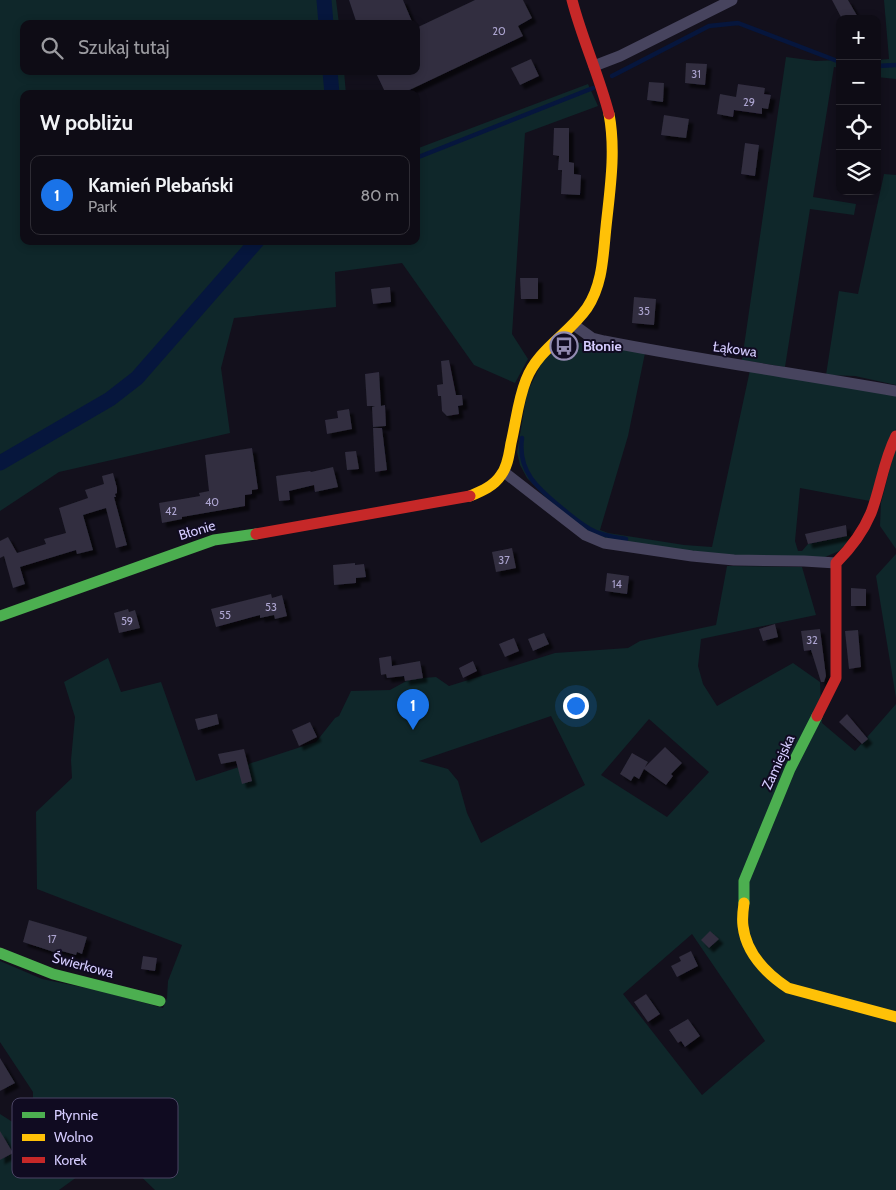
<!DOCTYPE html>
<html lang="pl">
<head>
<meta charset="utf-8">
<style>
	body { margin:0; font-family:Cabin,sans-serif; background:#1c1a22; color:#f1f3f6 }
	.controls { position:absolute; right:15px; top:15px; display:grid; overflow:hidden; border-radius:10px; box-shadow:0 2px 8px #0003 }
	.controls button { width:45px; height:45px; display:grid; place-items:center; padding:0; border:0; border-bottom:1px solid #2e2c34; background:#0e0c15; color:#f1f3f6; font:25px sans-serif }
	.you { position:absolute; left:575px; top:705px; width:18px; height:18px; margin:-12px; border:4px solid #fff; border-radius:50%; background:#1a73e8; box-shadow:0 0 0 8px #1a73e833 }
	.badge { display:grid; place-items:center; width:32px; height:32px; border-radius:50%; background:#1a73e8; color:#fff; font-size:16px; font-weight:700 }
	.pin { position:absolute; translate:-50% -41px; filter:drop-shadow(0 1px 2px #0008) }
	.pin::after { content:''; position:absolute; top:26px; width:18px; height:15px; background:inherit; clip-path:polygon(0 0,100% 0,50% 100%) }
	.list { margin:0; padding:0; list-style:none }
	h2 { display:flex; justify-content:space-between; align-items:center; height:65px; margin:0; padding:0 20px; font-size:21px }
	h2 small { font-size:16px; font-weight:400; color:#9b9ba0 }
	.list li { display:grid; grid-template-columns:32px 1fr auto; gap:15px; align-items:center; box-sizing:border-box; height:80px; margin:0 10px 10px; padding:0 10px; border:1px solid #2e2c34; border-radius:10px }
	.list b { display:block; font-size:19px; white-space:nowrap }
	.list p { margin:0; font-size:16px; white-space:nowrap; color:#9b9ba0 }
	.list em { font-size:16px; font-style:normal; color:#9b9ba0 }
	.icon { flex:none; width:28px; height:28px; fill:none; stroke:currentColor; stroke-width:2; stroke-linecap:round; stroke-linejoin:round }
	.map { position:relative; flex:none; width:896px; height:1190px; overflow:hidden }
	.search { position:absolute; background:#0e0c15; box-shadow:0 2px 8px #0003; left:20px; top:20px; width:400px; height:55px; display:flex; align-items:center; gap:12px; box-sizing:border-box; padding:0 18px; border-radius:10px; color:#9b9ba0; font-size:19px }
	.panel { position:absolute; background:#0e0c15; box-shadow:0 2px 8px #0003; left:20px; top:90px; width:400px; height:155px; border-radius:10px }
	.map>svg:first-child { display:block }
</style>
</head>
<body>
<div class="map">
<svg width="896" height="1190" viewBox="0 0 896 1190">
	<defs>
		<filter id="shadow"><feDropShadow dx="4.5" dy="4.5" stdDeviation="1" flood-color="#0009"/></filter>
	</defs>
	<rect width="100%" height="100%" fill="#13101c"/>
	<g fill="#0f272a" fill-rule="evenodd">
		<polygon points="0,0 336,0 339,24 24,24 24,71 344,71 346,94 24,94 24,241 416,241 416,149 588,84 598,106 525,133 512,334 528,359 515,383 474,365 402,263 335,272 336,307 234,318 221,368 230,433 59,472 0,511"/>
		<polygon points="884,0 896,0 896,79 877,77 877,60 889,59"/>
		<polygon points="786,57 816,61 840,60 840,68 834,67 813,197 856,204 854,215 810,209 785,367 742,360"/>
		<polygon points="884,174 896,175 896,385 855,376 826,375 839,291 858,294"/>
		<polygon points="574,342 645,353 628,436 600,530 608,533 684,545 712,547 750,370 896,395 896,429 870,501 800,488 795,541 798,551 802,551 808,544 848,536 853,538 839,551 825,557 749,558 677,551 603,538 584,529 559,510 527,478 520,465 517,452 527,393 542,362 562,344"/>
		<polygon points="896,444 896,549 880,526 881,503"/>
		<polygon points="896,554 896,698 876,576"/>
		<path d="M727,566L802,567L816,615L701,639L698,666L703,684L717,706L793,663L820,682L822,723L855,751L896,704V1190H155L126,1162L92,1166L59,1190H0V1114L33,1135V1092L0,1042V961L42,979L101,991L163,1008L167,998L168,981L182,945L37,889L36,812L72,778L71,760L75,717L64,682L108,658L121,692L161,682L196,781L316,742L335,718L339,716L351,691L390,690L410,679L436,677L449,686L555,653L628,648L640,641L716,625ZM551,716L585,785L481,843L467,813L458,781L448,769L419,761ZM649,719L709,772L667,817L601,775ZM692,934L765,1041L702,1095L623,994Z"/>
	</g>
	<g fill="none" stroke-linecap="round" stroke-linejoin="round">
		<g stroke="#06163d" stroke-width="4.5">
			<polyline points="877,66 896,65"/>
			<polyline points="612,76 709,26 738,23 840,62"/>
			<polyline points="416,158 593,88"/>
			<path d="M522,438C517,473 540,490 564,510C574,518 584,527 596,532C606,536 615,537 626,539"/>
		</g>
		<g stroke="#06163d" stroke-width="15">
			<polyline points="324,0 326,24"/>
			<polyline points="330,71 332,94"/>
			<polyline points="0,463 110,399 137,378 257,241"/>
		</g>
	</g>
	<g fill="#312e3f" filter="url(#shadow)">
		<polygon points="349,0 403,0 413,24 357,24"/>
		<polygon points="475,0 523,0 532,18 518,26 523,36 401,94 386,94 375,71 416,71 416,28"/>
		<polygon points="832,0 848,0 859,19 842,19"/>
		<polygon points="531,59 539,76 520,85 511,68"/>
		<polygon points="686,63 707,64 705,85 685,83"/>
		<polygon points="649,82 664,83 663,102 647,100"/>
		<polygon points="738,84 765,88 764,94 771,95 768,109 762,108 762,114 734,110 733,117 717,114 720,94 736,97"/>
		<polygon points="664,115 689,119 686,138 661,135"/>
		<polygon points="554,128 569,128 569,162 574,163 574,174 581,175 580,195 561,194 562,170 558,170 559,156 553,155"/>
		<polygon points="745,143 759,145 755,176 741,174"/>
		<polygon points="520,278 538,278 538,299 521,299"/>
		<polygon points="390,287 391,302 373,304 371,289"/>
		<polygon points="634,297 656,299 654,325 632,323"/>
		<polygon points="449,360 456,395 462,395 463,405 458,406 459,414 447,416 442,411 441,396 438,396 437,385 443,384 441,361"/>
		<polygon points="379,372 381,406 385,405 386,426 373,427 372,407 375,406 367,406 365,374"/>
		<polygon points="349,409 352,429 327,434 325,420 338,418 337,411"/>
		<polygon points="373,428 382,428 387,470 375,472"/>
		<polygon points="252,448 258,489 252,490 252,494 245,495 245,506 182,517 182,519 162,523 159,503 200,496 199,493 209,491 205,455"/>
		<polygon points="356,451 359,469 347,470 345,452"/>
		<polygon points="333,467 338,487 315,492 314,485 289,491 290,500 279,501 276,476 310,471 311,472"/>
		<polygon points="113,473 117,488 117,493 115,494 116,497 114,497 127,545 116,548 106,508 83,515 93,550 77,554 76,550 20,567 25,584 13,588 4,556 0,558 0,541 8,537 17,553 46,544 44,539 66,533 59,508 88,498 85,490 104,484 102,476"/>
		<polygon points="846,525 847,536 808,544 805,534"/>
		<polygon points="512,548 516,568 496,572 492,552"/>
		<polygon points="355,563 355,565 364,564 366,577 356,578 356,583 334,585 333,565"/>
		<polygon points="607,573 629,576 627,594 605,591"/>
		<polygon points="851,588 866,589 866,606 851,606"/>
		<polygon points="271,594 272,598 282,595 287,616 275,619 274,615 260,618 260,615 216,627 211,609"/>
		<polygon points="128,609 129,612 135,610 140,628 119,633 114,613"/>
		<polygon points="775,624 778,637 763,641 759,629"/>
		<polygon points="820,629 826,676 824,682 821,682 811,650 804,651 801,631"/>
		<polygon points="858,630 861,667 849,669 845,631"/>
		<polygon points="544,633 549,644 533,651 528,639"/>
		<polygon points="514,638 519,651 505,657 499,644"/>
		<polygon points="391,656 392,666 420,661 423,678 405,681 404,676 387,678 386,674 381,675 379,658"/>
		<polygon points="473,661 477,671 463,678 459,668"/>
		<polygon points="217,714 219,724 198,730 195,719"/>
		<polygon points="847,714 868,739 862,744 839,722"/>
		<polygon points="310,722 317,737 299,746 292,730"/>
		<polygon points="665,747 682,763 671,774 673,776 666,785 644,769 639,779 634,776 631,781 620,774 632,753 648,762 645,767"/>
		<polygon points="244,749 252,781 242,784 236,761 221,764 218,754"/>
		<polygon points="29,920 87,937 82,954 77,952 76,955 58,950 57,953 23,942"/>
		<polygon points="710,931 719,939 709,948 701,940"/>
		<polygon points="691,951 698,966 677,977 671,966 681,961 679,957"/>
		<polygon points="143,956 157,958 155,971 141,969"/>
		<polygon points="646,994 660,1014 648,1022 634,1002"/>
		<polygon points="688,1019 700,1036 685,1047 681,1041 678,1043 669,1030"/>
		<polygon points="0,1058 15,1083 0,1091"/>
		<polygon points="0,1131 13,1153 0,1160"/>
	</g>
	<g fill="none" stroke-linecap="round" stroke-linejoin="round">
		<g stroke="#47445e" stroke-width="11">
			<polyline points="594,66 620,56 732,0"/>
			<path d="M574,325L592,338L604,341C701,360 799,374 896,391"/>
			<polyline points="504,472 585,535 604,543 692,556 734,560 804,561 836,563"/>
		</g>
		<g stroke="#4caf50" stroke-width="11">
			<polyline points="0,616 214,540 256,534"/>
			<polyline points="744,903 744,881 790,769 817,716"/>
			<polyline points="0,953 53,974 160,1001"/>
		</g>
		<g stroke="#ffc107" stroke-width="11">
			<path d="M470,496C482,491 494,486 501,475C508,466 509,454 511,443C516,422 518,400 526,380C538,349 569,334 587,308C603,284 603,255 606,227C610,189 616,151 609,114"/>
			<path d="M744,903C743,910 742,919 743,926C746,953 767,974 788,988L896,1017"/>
		</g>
		<g stroke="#c62828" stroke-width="11">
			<path d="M572,0C582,39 599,75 609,114"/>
			<polyline points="256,534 470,496"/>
			<path d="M817,716L836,678V563C851,548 863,532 871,513C881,487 883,462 896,436"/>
		</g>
	</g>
	<defs>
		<g id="bus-ring" transform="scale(1.4375)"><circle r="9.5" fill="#100b21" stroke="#918ab0" stroke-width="1.5"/><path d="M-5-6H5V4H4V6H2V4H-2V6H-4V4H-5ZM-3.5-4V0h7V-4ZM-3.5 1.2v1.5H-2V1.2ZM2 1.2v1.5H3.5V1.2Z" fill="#918ab0"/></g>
	</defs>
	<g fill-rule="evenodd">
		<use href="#bus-ring" x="564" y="346"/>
	</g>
	<g text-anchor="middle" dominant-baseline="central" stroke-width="4" stroke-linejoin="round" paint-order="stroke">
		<g font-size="11" fill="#aca4cf">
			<text x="499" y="31">20</text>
			<text x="696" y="74">31</text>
			<text x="749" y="102">29</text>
			<text x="644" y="311">35</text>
			<text x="212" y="502">40</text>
			<text x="171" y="511">42</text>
			<text x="504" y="560">37</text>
			<text x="617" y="584">14</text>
			<text x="271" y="607">53</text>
			<text x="225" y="615">55</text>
			<text x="127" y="621">59</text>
			<text x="812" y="640">32</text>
			<text x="52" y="939">17</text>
		</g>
		<g font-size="14" font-weight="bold" fill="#d5ccff" stroke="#100b21" text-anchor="start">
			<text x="583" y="346">Błonie</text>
		</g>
		<g font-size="14" fill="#d5ccff" stroke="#100b21">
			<text transform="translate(735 349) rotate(8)">Łąkowa</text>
			<text transform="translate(197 530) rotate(-17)">Błonie</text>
			<text transform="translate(778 762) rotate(-65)">Zamiejska</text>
			<text transform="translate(83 965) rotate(15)">Świerkowa</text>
		</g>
	</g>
	<rect x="12" y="1098" width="166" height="80" rx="8" fill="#100b21" stroke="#4b4564" stroke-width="1"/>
	<rect x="22" y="1112" width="23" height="6" fill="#4caf50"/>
	<rect x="22" y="1134" width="23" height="7" fill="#ffc107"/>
	<rect x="22" y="1157" width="23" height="6" fill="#c62828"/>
	<g font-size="14" fill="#d5ccff">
		<text x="54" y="1120">Płynnie</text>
		<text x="54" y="1142">Wolno</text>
		<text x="54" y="1165">Korek</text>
	</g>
</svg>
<div class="controls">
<button>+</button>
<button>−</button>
<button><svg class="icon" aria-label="locate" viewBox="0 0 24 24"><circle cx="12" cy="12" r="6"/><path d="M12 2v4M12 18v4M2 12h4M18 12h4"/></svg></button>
<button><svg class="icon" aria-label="layers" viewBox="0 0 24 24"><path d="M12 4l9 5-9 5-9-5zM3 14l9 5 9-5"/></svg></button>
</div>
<div class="you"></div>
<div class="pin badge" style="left:413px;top:730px">1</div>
<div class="search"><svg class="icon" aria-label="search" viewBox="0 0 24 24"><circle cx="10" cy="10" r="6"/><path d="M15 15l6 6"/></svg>Szukaj tutaj</div>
<section class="panel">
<h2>W pobliżu<small></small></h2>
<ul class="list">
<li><span class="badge">1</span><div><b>Kamień Plebański</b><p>Park</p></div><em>80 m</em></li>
</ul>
</section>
</div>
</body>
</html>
